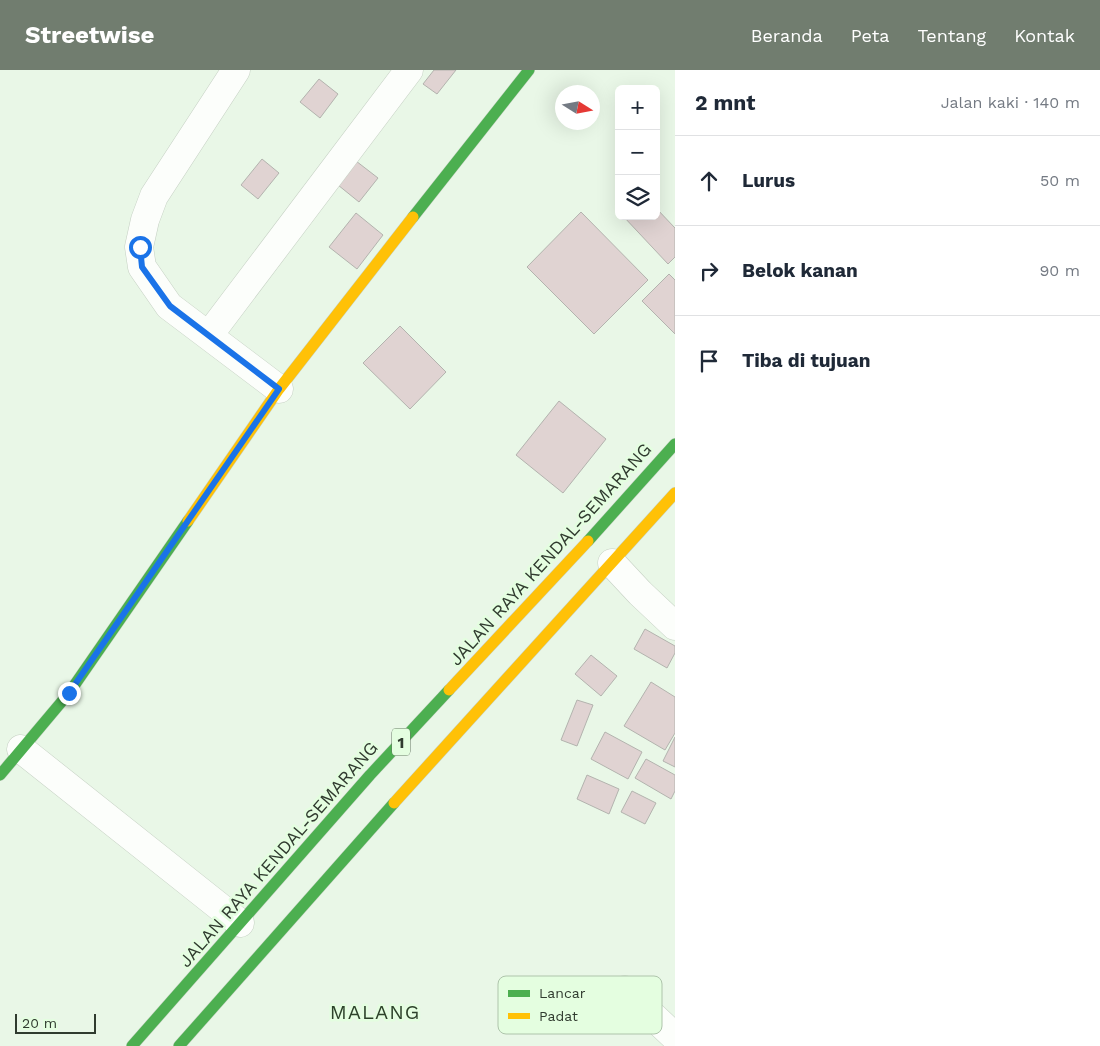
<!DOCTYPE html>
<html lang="id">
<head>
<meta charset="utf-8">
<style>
	body { margin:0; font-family:"Work Sans",sans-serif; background:#f2f2f3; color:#1f2937 }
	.controls { position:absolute; right:15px; top:15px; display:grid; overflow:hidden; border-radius:8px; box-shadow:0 5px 20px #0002 }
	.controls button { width:45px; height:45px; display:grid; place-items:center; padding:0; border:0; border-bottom:1px solid #e0e1e3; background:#fff; color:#1f2937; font:25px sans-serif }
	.compass { position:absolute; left:555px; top:15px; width:45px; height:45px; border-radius:50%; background:#fff; box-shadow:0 5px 20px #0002; rotate:101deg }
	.scale { position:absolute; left:15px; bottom:12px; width:81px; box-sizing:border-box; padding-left:5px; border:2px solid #303b2f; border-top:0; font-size:14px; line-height:18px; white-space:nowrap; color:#303b2f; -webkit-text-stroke:4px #e4fee0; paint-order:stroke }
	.stop { position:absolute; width:15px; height:15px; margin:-11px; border:4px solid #1a73e8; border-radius:50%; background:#fff }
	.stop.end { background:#1a73e8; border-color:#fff; box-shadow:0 1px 5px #0008 }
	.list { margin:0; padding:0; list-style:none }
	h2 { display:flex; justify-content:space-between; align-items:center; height:65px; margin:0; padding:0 20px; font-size:21px }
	h2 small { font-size:16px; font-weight:400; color:#747a83 }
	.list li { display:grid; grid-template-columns:32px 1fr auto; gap:15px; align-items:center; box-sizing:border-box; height:90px; padding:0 20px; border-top:1px solid #e0e1e3 }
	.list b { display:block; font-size:19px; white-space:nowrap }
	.list em { font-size:16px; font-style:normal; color:#747a83 }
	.icon { flex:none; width:28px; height:28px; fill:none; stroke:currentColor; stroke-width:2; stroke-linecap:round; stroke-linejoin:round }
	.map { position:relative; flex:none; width:675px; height:976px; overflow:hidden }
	header { display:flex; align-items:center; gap:30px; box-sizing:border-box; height:70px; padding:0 25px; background:#717d6f; color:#fff }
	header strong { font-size:24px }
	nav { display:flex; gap:28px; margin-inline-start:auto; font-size:18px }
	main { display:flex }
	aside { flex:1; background:#fff }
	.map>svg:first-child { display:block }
</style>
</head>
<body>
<header>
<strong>Streetwise</strong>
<nav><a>Beranda</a><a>Peta</a><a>Tentang</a><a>Kontak</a></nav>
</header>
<main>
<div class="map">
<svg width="675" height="976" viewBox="0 0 675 976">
	<rect width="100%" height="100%" fill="#e9f7e7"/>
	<g fill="#e0d3d2" stroke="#b3b3ae">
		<polygon points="434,0 456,0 437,24 423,14"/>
		<polygon points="319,9 338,24 320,48 300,32"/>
		<polygon points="262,89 279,103 258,129 241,115"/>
		<polygon points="356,91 378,108 359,132 338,115"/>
		<polygon points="656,138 675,158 675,187 668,194 623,146 656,146"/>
		<polygon points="581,142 648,210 594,264 527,197"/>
		<polygon points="356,143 383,165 357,199 329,177"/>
		<polygon points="669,204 675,210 675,264 642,231"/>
		<polygon points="400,256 446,302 410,339 363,293"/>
		<polygon points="559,331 606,369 563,423 516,385"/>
		<polygon points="645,559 675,576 675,583 667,598 634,579"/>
		<polygon points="591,585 617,606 601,626 575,604"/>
		<polygon points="651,612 675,627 675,663 665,680 624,656"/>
		<polygon points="577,630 593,635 577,676 561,670"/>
		<polygon points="605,662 642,682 628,709 591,689"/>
		<polygon points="675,667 675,697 663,691"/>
		<polygon points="646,689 675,705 675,721 671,729 635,708"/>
		<polygon points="587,705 619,719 609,744 577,729"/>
		<polygon points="632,721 656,733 645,754 621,742"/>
	</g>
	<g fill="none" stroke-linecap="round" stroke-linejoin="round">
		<g stroke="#c5d0c3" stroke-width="29">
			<g id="street">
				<polyline points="236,0 154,126 145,150 139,177 142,197 169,236 279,319"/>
				<polyline points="209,265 409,0"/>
				<polyline points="612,493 640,523 675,556"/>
				<polyline points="21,679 240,853"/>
				<polyline points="625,920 675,967"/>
			</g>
		</g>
		<g stroke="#c5d0c3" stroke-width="12">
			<g id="fast">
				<polyline points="413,147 529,0"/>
				<polyline points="588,471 675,374"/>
				<polyline points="0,705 69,623 188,451"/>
				<polyline points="132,976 370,705 449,620"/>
				<polyline points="179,976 394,733"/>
			</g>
		</g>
		<g stroke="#c5d0c3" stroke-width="12">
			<g id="slow">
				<polyline points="188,451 279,319 413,147"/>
				<polyline points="449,620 588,471"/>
				<polyline points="394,733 675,423"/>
			</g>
		</g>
		<use href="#street" stroke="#fcfefb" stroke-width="28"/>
		<use href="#fast" stroke="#4caf50" stroke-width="11"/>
		<use href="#slow" stroke="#ffc107" stroke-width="11"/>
	</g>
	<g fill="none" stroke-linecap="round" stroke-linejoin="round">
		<polyline stroke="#1a73e8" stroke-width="6" points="69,623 279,319 170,236 142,197 140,177"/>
	</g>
	<g text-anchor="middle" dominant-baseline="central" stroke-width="5" stroke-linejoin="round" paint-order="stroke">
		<rect fill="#e4fee0" stroke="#667664" stroke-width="1" x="392" y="658.5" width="18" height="27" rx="4"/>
		<g font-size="16" font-weight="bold" fill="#303b2f">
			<text x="401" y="672">1</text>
		</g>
		<g font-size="18" fill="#303b2f" stroke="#e4fee0">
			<text transform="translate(550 484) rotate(-48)">JALAN RAYA KENDAL-SEMARANG</text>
			<text transform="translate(278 784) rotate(-49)">JALAN RAYA KENDAL-SEMARANG</text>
		</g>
		<g font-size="20" letter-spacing="1" fill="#2d422a" stroke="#e4fee0">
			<text x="375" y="942">MALANG</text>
		</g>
	</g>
	<rect x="498" y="906" width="164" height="58" rx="8" fill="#e4fee0" stroke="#aec4ab" stroke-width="1"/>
	<rect x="508" y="920" width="22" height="7" fill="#4caf50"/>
	<rect x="508" y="943" width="22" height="6" fill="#ffc107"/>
	<g font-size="14" fill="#303b2f">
		<text x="539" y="928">Lancar</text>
		<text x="539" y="951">Padat</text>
	</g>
</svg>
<div class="controls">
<button>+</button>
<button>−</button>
<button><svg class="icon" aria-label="layers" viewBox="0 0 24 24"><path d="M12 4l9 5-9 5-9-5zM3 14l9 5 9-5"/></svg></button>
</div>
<svg class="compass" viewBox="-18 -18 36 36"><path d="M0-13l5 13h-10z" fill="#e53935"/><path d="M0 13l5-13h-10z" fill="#747a83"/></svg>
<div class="scale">20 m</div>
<div class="stop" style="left:140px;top:177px"></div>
<div class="stop end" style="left:69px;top:623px"></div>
</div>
<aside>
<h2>2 mnt<small>Jalan kaki · 140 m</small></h2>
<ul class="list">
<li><svg class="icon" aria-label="ahead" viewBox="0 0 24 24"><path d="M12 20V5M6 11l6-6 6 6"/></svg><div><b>Lurus</b></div><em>50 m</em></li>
<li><svg class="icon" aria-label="right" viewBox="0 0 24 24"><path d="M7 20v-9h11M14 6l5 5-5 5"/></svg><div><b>Belok kanan</b></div><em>90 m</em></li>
<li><svg class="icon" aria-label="arrive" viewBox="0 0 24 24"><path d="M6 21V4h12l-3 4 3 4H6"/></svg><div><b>Tiba di tujuan</b></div></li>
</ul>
</aside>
</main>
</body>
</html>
